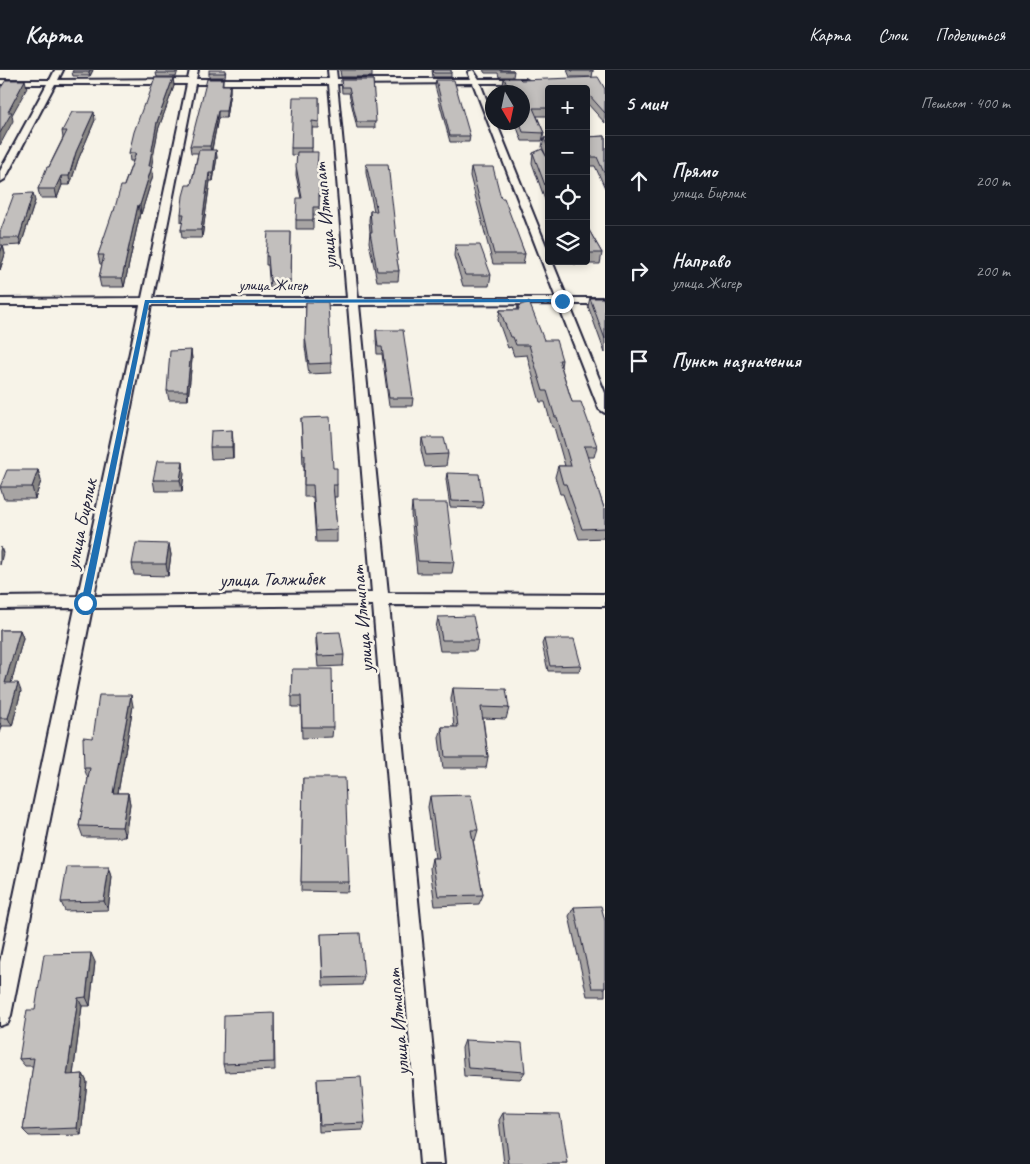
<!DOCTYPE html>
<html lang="ru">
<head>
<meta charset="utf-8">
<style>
	body { margin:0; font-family:Caveat,sans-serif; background:#20242c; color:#f1f3f6 }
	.controls { position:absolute; right:15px; top:15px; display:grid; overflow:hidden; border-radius:5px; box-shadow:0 2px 8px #0003 }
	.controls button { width:45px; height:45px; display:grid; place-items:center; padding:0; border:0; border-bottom:1px solid #363941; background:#171b24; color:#f1f3f6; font:25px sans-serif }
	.compass { position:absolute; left:485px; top:15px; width:45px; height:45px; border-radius:50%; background:#171b24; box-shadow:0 2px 8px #0003; rotate:171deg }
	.stop { position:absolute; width:15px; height:15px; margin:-11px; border:4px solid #1f6fb2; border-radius:50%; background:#fff }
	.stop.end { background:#1f6fb2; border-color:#fff; box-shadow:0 1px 5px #0008 }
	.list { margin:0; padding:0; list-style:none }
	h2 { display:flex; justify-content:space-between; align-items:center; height:65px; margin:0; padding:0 20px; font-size:21px }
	h2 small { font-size:16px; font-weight:400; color:#9ea1a6 }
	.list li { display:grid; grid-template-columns:32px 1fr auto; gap:15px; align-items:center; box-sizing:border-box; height:90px; padding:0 20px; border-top:1px solid #363941 }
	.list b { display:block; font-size:19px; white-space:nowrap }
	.list p { margin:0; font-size:16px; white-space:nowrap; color:#9ea1a6 }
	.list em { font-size:16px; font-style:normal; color:#9ea1a6 }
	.icon { flex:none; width:28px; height:28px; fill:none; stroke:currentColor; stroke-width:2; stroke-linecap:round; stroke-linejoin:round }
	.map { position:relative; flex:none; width:605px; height:1094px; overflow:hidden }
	header { display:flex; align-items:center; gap:30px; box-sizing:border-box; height:70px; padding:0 25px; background:#171b24; border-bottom:1px solid #363941 }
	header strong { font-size:24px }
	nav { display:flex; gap:28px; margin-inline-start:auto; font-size:18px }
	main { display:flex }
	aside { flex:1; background:#171b24 }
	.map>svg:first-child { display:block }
</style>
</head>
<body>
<header>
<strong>Карта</strong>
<nav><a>Карта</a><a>Слои</a><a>Поделиться</a></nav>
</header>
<main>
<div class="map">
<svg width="605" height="1094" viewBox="0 0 605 1094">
	<rect width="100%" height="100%" fill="#f7f3e8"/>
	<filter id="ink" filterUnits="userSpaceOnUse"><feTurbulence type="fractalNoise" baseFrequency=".02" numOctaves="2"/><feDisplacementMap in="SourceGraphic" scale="10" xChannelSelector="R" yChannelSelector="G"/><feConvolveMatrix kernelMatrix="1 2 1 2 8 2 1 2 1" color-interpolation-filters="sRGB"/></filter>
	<g filter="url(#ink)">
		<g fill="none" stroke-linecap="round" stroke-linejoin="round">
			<g stroke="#22223b" stroke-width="4">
				<path id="street" d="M55,0H63L58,10L188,9L190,0H198L196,9H329L328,0H336L337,9H471L468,2L473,0L479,9H525L529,11L525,13H480L492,44V52H496L549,183V191H552L567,228H605V234H569L605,323V343L599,339L558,234L359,235L388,523L605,524V536L389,535L444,1094H420L373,535L92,538L11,945L8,953L0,956V892L75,538L0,539V527L78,526L140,235H0V229L142,228L187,14H55L5,109L0,112V101L47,14H0V10H50ZM473,13L556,228H358L337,14ZM195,14H329L347,228H153ZM151,235H348L372,523L94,526Z"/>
			</g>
			<use href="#street" fill="#f7f3e8" fill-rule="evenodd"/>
		</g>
		<g fill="#a7a4a3" stroke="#22223b">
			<polygon points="93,0 90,6 73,6 72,2"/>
			<polygon points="157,0 178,0 176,7 157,7 156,3"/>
			<polygon points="226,0 225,7 209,7 209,3"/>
			<polygon points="340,0 372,0 372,7 341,7"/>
			<polygon points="432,0 451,0 451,7 433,7"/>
			<polygon points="483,0 513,0 514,1 513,7 499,7 498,3 485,3"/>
			<polygon points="567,0 593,0 593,1 592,7 570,7"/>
			<polygon points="173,8 174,16 158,60 151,96 152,96 153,105 141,144 140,143 124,217 101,217 99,208 102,194 100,194 98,185 133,91 130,91 129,83 146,34"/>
			<polygon points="504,8 521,10 605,19 605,53 587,33 586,33 586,19 549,19 549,46 537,46 544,63 542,71 522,71 515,52 522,52 522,22 505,22 503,16"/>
			<polygon points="223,9 223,15 230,15 230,22 226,48 218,48 212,80 217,87 213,111 210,111 202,168 182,168 181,160 183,152 181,152 181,144 191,115 198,83 191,83 190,76"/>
			<polygon points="341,10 373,10 375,58 357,58 349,23 342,23"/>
			<polygon points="436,10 470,66 469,72 450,72 435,16"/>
			<polygon points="319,27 319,58 312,58 312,82 317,101 321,118 321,126 319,126 319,145 313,145 313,159 296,159 296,150 301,128 296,105 297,85 291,85 291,78"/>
			<polygon points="95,50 78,90 70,115 62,115 57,128 40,128 38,119 63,68 62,61"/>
			<polygon points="605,66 605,118 595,96 586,96 586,67"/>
			<polygon points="544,68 549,68 549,141 532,93 533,83 547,88 542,77"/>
			<polygon points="366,94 397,191 399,201 398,211 377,211 369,172 370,162 369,150 370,141 374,141 366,103"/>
			<polygon points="471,97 501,128 525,184 523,194 493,194 470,106"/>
			<polygon points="35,131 21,175 3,176 5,184 0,200 0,162"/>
			<polygon points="586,155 602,183 600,194 574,194 573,191 586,191"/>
			<polygon points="291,162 290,219 270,220 268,195 266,195 266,186"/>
			<polygon points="455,175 491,205 489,216 463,216 454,186"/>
			<polygon points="590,228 605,233 605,283 588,236"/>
			<polygon points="306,232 331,293 331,303 309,304 305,277"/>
			<polygon points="518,236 544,270 562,290 561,296 572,332 597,376 594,387 587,387 604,438 605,438 605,468 579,469 563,424 560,424 555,407 558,396 565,396 554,357 552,357 545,332 540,332 527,285 514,286 511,277 508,278 498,250 500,240 517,240"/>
			<polygon points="376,260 413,328 412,336 389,336 382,284 377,284 376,267"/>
			<polygon points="191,280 192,289 188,330 169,330 167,321"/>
			<polygon points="301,348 333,398 337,415 337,427 334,427 337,460 337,472 316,472 313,427 304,427 304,396 303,396"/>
			<polygon points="422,368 448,384 446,396 425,397 421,380"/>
			<polygon points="233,371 233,388 211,389 210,377"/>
			<polygon points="38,400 41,411 35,429 4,429 0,417"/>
			<polygon points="184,403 182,421 155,421 153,410"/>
			<polygon points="447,403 483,432 482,438 450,437 446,409"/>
			<polygon points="412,433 454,492 452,503 417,503 411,444"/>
			<polygon points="169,474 171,485 168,506 134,505 132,494"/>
			<polygon points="438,547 478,570 476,581 440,581 436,558"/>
			<polygon points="0,560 20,560 23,568 11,613 21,621 12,656 2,656 0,663"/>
			<polygon points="316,563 344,585 343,596 318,597 316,574"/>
			<polygon points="544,569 581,595 579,601 548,601 542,574"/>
			<polygon points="292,599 333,657 332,667 302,668 301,637 292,637"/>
			<polygon points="453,618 509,638 506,649 483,648 488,687 486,698 443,698 439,668 442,657 454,657 451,629"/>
			<polygon points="133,636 118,723 128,723 130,734 125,767 83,767 79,756 88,709 84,698 93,668"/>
			<polygon points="303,708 349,812 348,822 301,821"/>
			<polygon points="430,726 478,760 475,770 473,770 483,825 479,834 435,836 430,798 432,788 435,788 428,737"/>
			<polygon points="109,797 112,807 108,840 65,841 61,832"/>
			<polygon points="574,837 605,851 605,926 587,926 569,846"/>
			<polygon points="321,864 364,907 362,915 323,916"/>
			<polygon points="95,892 90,936 82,936 73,1005 83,1004 87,1012 81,1065 29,1066 23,1060 33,996 25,996 19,989 35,940"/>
			<polygon points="274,943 275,1000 225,1002 223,994"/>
			<polygon points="465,970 525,1002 520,1009 464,1006 462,978"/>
			<polygon points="317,1009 365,1053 363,1060 319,1062"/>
			<polygon points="503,1043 568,1094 504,1094 499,1050"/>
		</g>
		<g fill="#888684" stroke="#22223b">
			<polygon points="90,0 93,0 90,6 89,2"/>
			<polygon points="173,8 174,16 158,60 150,105 149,96 157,52"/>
			<polygon points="25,10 27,18 12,45 13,51 0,75 0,63 8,42"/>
			<polygon points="230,15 230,22 226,48 226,41"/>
			<polygon points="218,41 218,48 211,83 210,76"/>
			<polygon points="94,42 95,50 78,90 70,115 69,106 76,82"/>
			<polygon points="216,80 217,87 213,111 213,103"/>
			<polygon points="152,96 153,105 141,144 140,135"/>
			<polygon points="209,103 210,111 202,168 201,160"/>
			<polygon points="61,106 62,115 57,128 55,119"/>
			<polygon points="33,123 35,131 21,175 19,168"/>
			<polygon points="138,135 140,143 124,217 122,208"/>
			<polygon points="3,175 5,184 0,200 0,183"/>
			<polygon points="191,280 192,289 188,330 187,321"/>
			<polygon points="232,360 233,371 233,388 232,377"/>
			<polygon points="183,391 184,403 182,421 180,410"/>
			<polygon points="38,400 41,411 35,429 32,417"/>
			<polygon points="169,474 171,485 168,506 166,494"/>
			<polygon points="1,477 3,483 0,495 0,481"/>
			<polygon points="20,560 23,568 9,621 5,613"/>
			<polygon points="18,613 21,621 12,656 8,648"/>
			<polygon points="131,625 133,636 116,734 113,723"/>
			<polygon points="0,653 2,656 0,663"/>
			<polygon points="128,723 130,734 125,767 122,757"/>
			<polygon points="109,797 112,807 108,840 104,831"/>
			<polygon points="91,883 95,892 90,936 86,927"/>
			<polygon points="78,928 82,936 72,1012 67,1005"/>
			<polygon points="83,1004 87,1012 81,1065 77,1058"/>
		</g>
		<g fill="#c2bfbd" stroke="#22223b">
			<polygon points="73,0 90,0 89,2 72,2"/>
			<polygon points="157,0 176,0 176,3 156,3"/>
			<rect x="209" y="0" width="16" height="3"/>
			<polygon points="433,0 451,0 451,3 434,3"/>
			<polygon points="500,0 513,0 514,1 500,1"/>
			<polygon points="571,0 593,0 593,1 572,1"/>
			<polygon points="598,7 605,19 605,43 589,25 586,25 586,19 549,19 549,38 533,38 544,63 523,62 520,52 522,52 522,22 510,22 504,8 519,8 521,10"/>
			<polygon points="155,8 173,8 157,52 149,96 152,96 140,135 138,135 122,208 99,208 104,185 98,185 113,141 114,141 121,116 124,116 136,83 129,83 134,62 144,34 146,34"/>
			<polygon points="207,9 223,9 222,15 230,15 226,41 218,41 210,76 190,76"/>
			<polygon points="6,10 25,10 8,42 12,42 0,63 0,19"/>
			<polygon points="341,10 373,10 376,52 357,52 349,17 342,17"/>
			<polygon points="436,10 454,10 470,66 450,66"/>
			<polygon points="293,27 319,27 319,52 312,51 312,78 291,78"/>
			<polygon points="72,42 94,42 76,82 69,106 61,106 55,119 38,119 47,97 49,97 67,61 62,61"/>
			<polygon points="605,66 605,105 597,87 586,87 586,67"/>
			<polygon points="544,68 549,68 549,80"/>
			<polygon points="542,79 549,91 549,126 533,83"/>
			<polygon points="199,80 216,80 213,103 209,103 201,160 181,160 184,144 181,144 183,126 186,115 191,115"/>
			<polygon points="297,82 318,82 317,101 321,118 319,118 319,137 313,137 313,150 296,150 297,128 302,128 296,96"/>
			<polygon points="366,94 388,94 398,184 396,184 399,201 377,201 370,162 372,162 370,141 377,141"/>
			<polygon points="471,97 493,97 501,128 504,128 525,184 494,184"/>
			<polygon points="33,123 19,168 0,168 0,162 14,124"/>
			<polygon points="586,155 602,183 586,183"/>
			<polygon points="268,162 291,162 290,210 270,211 268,186 266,186"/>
			<polygon points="0,175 3,175 0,183"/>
			<polygon points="455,175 480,175 491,205 465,205"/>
			<polygon points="590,228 603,228 605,233 605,269"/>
			<polygon points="306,232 328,232 331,293 309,294 305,267"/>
			<polygon points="529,232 544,270 556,270 562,290 559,290 572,332 581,332 597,376 584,376 604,438 605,438 605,458 582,459 566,414 563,414 558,396 571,396 557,347 555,347 547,321 543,321 529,275 516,275 513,267 510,267 500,240 519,240 518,236"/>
			<polygon points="376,260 403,260 413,328 389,328 382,277 378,277"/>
			<polygon points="191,280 187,321 167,321 170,281"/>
			<polygon points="330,347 333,398 337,398 337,415 333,415 337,460 316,461 313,415 304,415 305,385 303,385 301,348"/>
			<polygon points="232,360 232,377 210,377 211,361"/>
			<polygon points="422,368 444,368 448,384 426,385"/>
			<polygon points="157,391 183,391 180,410 153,410"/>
			<polygon points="7,400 38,400 32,417 0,417"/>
			<polygon points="447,403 479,404 483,432 451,431"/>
			<polygon points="412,433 447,433 454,492 418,491"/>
			<polygon points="136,473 169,474 166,494 132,494"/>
			<polygon points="473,546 478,570 442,570 438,547"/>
			<polygon points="0,560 20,560 5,613 18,613 8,648 0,648"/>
			<polygon points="340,562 344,585 318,586 316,563"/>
			<polygon points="544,569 574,569 581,595 550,596"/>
			<polygon points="292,599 332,599 333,657 302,657 301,626 291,626"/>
			<polygon points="453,618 506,619 509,638 481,637 488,687 445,687 442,657 458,657"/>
			<polygon points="99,625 131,625 113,723 128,723 122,757 79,756 90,698 84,698 83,667 93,668"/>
			<polygon points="303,708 345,708 349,812 301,812"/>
			<polygon points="471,725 478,760 471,760 483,825 438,826 432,788 439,788 430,726"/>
			<polygon points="67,797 109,797 104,831 61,832"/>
			<polygon points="601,836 605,851 605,918 592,918 574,837"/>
			<polygon points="360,863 364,907 323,908 321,864"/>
			<polygon points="91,883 86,927 78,928 67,1005 83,1004 77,1058 23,1060 34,988 19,989 27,940 35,940 44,884"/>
			<polygon points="274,943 274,992 223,994 224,945"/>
			<polygon points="465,970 522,973 525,1002 468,998"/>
			<polygon points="361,1007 365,1053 320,1055 317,1009"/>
			<polygon points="503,1043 560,1044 568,1094 509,1094"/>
		</g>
	</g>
	<polygon fill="#1f6fb2" points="562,229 564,232 149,233 89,533 85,536 82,535 81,533 145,230"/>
	<g text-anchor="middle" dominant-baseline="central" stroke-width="5" stroke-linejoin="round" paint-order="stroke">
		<g font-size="16" fill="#22223b" stroke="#f7f3e8">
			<text x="273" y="215">улица Жигер</text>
		</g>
		<g font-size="20" fill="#22223b" stroke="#f7f3e8">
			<text transform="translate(325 146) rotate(-96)">улица Илтипат</text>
			<text transform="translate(81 454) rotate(-78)">улица Бирлик</text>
			<text transform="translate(272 509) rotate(-1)">улица Талжибек</text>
			<text transform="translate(362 549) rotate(-95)">улица Илтипат</text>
			<text transform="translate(398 952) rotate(-95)">улица Илтипат</text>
		</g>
	</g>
</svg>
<div class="controls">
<button>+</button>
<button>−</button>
<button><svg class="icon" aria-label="locate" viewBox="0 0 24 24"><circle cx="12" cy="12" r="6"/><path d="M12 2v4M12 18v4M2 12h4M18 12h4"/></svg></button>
<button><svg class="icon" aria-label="layers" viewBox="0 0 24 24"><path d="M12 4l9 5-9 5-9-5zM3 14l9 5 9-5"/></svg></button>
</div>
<svg class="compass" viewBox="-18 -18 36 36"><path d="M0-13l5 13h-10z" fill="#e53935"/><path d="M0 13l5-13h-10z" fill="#9ea1a6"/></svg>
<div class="stop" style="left:85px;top:533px"></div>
<div class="stop end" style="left:562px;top:231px"></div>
</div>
<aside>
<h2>5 мин<small>Пешком · 400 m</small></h2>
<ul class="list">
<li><svg class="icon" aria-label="ahead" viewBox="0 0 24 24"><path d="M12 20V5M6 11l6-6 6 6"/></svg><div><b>Прямо</b><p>улица Бирлик</p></div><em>200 m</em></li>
<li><svg class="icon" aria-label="right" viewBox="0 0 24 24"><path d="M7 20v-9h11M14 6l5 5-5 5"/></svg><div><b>Направо</b><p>улица Жигер</p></div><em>200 m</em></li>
<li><svg class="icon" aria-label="arrive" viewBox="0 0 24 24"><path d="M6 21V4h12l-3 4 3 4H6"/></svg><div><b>Пункт назначения</b></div></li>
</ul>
</aside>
</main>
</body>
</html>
